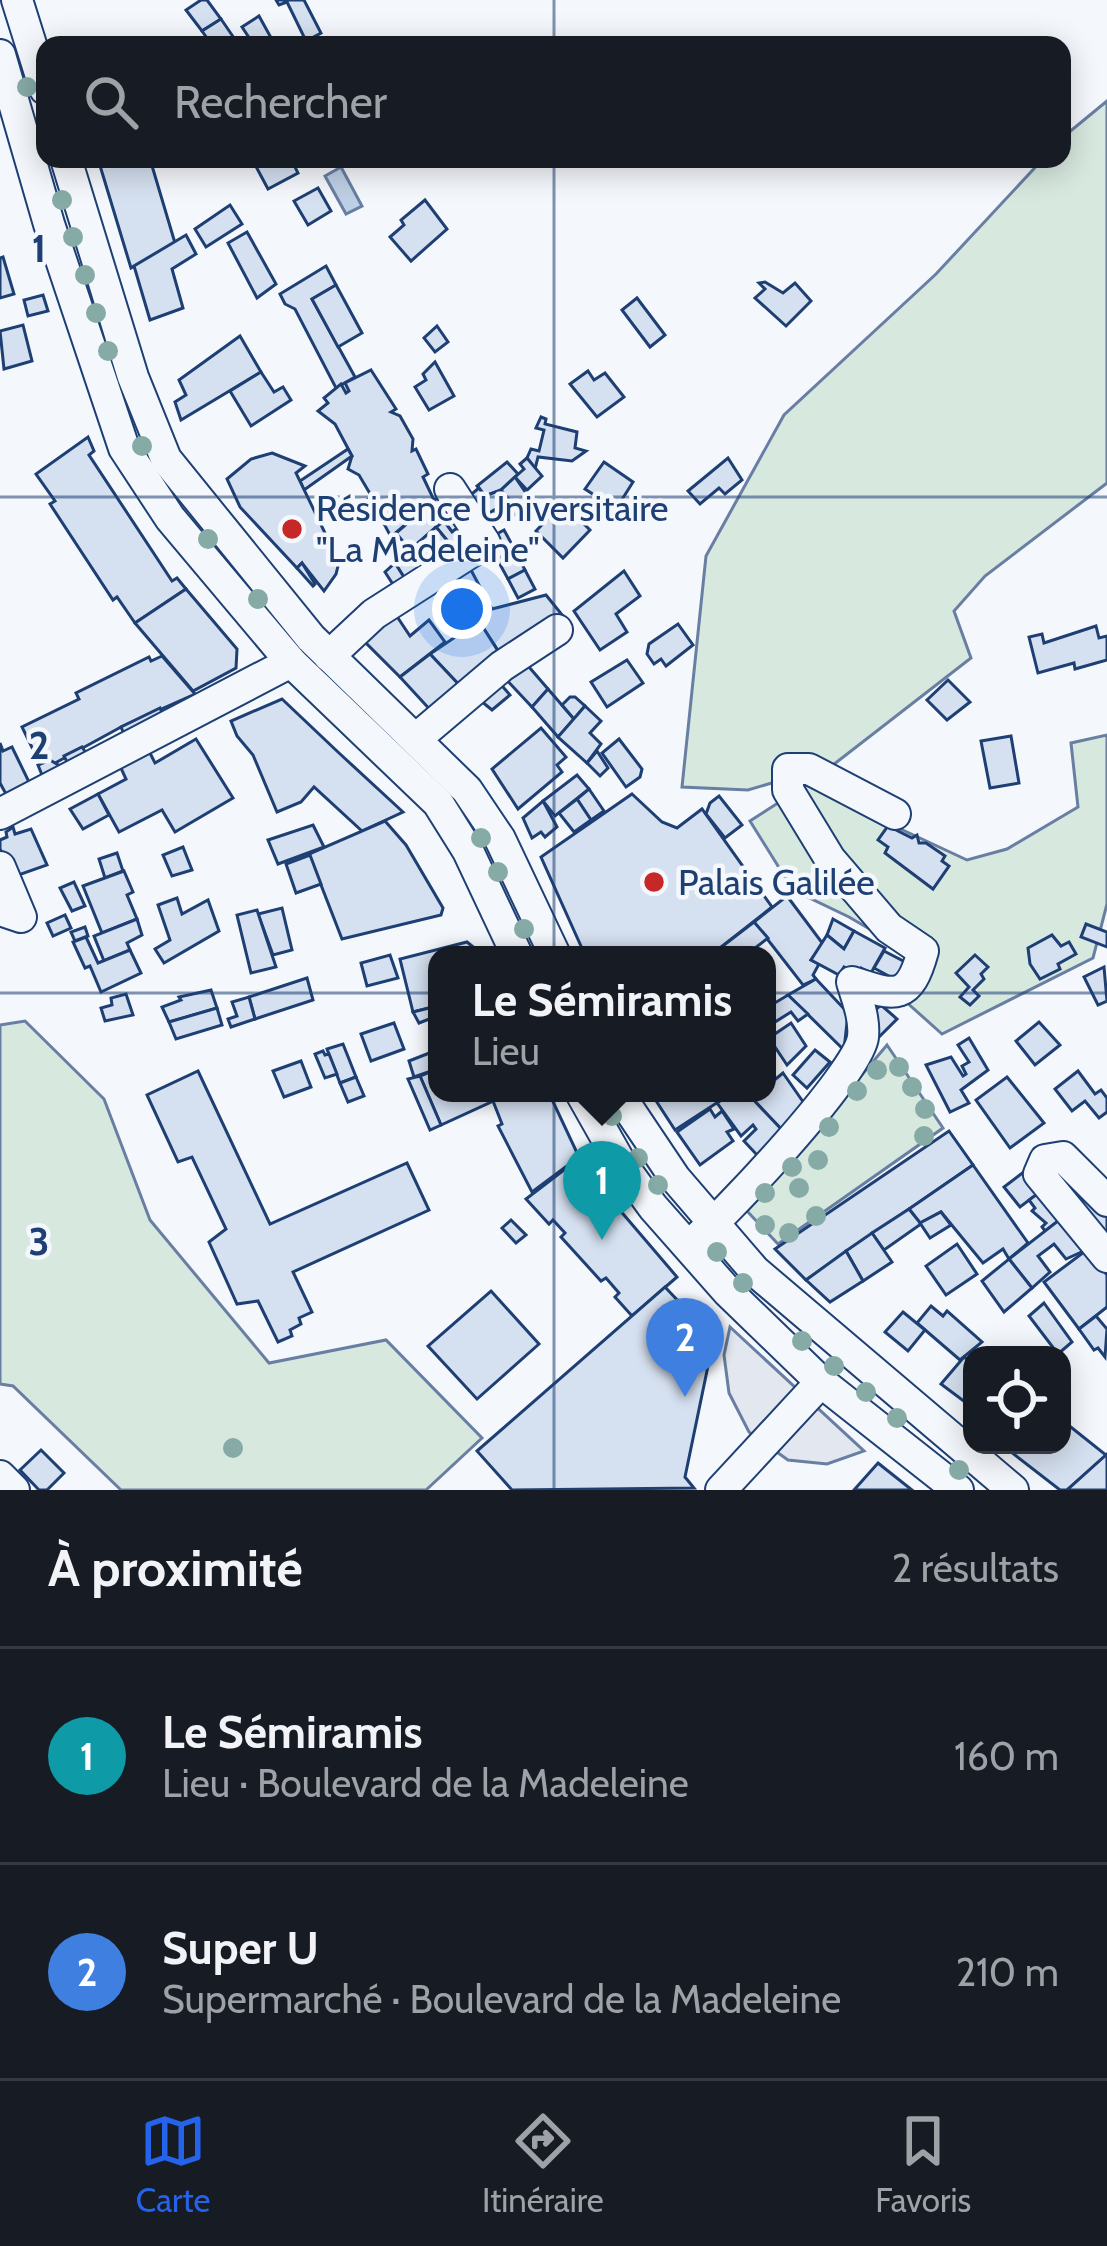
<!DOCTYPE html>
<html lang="fr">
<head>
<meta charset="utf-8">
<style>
	body { margin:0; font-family:Cabin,sans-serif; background:#242831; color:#f1f3f6 }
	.controls { position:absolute; right:36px; bottom:36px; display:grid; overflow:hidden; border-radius:24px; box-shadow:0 6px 30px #0003 }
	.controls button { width:108px; height:108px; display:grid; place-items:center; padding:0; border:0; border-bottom:3px solid #363941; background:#171b24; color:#f1f3f6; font:60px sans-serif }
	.you { position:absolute; left:462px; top:609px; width:42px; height:42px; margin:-30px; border:9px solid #fff; border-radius:50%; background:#1a73e8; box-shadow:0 0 0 18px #1a73e833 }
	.badge { display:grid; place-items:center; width:78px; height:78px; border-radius:50%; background:#2563eb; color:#fff; font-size:39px; font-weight:700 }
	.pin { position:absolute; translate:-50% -99px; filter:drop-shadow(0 3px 6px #0008) }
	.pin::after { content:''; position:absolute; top:63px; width:42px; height:36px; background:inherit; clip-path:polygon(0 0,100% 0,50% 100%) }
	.popup { position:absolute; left:428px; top:946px; width:348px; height:156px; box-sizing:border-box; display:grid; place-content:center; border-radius:24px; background:#171b24; filter:drop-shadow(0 3px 9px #0005); font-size:39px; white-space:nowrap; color:#9ea1a6 }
	.popup b { font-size:45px; color:#f1f3f6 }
	.popup::after { content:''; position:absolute; left:50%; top:100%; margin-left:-24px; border:24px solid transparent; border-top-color:#171b24 }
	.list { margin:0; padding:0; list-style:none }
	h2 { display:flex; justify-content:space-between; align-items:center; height:156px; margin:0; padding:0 48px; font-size:51px }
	h2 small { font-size:39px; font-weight:400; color:#9ea1a6 }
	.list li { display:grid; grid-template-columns:78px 1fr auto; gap:36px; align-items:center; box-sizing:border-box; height:216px; padding:0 48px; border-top:3px solid #363941 }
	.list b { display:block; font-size:45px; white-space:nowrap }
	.list p { margin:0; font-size:39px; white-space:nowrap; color:#9ea1a6 }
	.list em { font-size:39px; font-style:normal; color:#9ea1a6 }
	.icon { flex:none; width:66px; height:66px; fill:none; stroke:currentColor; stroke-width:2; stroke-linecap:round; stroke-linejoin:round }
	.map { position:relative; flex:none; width:1107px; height:1490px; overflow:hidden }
	.search { position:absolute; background:#171b24; box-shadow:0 6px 30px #0003; left:36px; right:36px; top:36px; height:132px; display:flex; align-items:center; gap:30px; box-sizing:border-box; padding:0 42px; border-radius:24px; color:#9ea1a6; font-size:45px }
	.sheet { height:588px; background:#171b24 }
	nav { display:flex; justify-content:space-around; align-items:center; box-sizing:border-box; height:168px; border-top:3px solid #363941; background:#171b24; font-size:33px; color:#9ea1a6 }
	nav a { display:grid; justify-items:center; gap:6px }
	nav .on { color:#2563eb }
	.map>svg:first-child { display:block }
</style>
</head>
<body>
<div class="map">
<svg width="1107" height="1490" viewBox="0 0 1107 1490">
	<rect width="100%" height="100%" fill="#f4f7fb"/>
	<g fill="#d7e8df" stroke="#687fa3" stroke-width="3">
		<polygon points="1107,101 1107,483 985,576 954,611 971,658 833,765 748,790 682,787 706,556 784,415 936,274 1043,159 1062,159 1062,138"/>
		<polygon points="1107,735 1107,904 1093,958 942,1034 904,1000 926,962 849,917 793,890 750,821 806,785 967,860 1007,849 1078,807 1071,743"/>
		<polygon points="25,1021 104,1099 150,1220 269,1363 386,1340 482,1438 426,1490 121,1490 13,1386 0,1384 0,1025"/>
		<polygon points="887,1045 943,1128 778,1244 747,1211"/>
	</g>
	<polygon fill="#e3e8f0" stroke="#687fa3" stroke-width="3" points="730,1327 864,1451 827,1464 788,1460 749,1432 729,1393 724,1355"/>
	<polygon fill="#bed0e5" stroke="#687fa3" stroke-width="3" points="341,167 362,206 346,214 325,176"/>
	<g fill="#d5e0f0" stroke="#1d3f73" stroke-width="3">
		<polygon points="201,0 207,0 221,19 202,31 186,10"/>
		<polygon points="276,0 304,0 321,33 306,41 287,2 279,5"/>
		<polygon points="259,16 275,45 254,45 242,27"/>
		<polygon points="221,19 234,38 223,45 212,45 202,31"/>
		<polygon points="98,159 150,159 175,243 131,268"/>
		<polygon points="252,159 291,159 298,173 268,189"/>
		<polygon points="318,188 331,211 308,225 294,201"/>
		<polygon points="425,200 447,229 411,261 390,237 404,225 401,220"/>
		<polygon points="230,205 242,224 206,247 195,229"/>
		<polygon points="247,232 276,284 257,298 228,243"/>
		<polygon points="186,235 196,254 172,269 183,308 150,320 134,266"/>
		<polygon points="3,257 14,294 0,298 0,258"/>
		<polygon points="326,266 336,285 312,299 355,377 336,388 295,309 285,304 280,294"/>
		<polygon points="765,282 783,293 795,283 811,301 786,326 755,298 765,289 759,283"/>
		<polygon points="336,285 362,333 338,347 312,299"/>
		<polygon points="43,295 48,311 28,316 24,300"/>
		<polygon points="637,298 665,335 650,347 622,310"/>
		<polygon points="23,325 32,361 4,369 0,331"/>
		<polygon points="437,326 448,342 435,352 424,338"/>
		<polygon points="240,336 261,372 181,420 175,402 186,395 179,380"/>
		<polygon points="435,362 454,396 429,410 415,387 426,380 423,374"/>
		<polygon points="371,370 396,409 391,412 400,416 413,439 412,451 416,449 428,474 423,477 434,500 391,537 381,518 373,522 362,503 372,497 359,475 348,469 352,456 335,424 318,411 328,403 324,398 341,384 346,393 349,391 345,383"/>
		<polygon points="588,371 594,380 605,373 624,397 597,417 570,384"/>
		<polygon points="261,372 274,392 283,387 291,400 251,426 230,391"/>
		<polygon points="541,417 546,419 545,424 577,432 575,448 586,451 572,461 538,457 535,469 527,458 531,449 539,451 544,430 536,428"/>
		<polygon points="88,437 94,451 89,455 172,581 177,578 186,589 135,623 117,597 113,600 50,504 55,501 36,474"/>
		<polygon points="348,449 352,456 304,490 300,481"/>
		<polygon points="272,453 305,466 296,473 339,562 336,574 324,591 302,563 297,568 240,507 227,479 251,459"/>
		<polygon points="527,458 542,476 527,490 515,477 524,469 520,464"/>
		<polygon points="728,458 742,480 725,494 719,488 700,504 688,491"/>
		<polygon points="507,462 518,474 501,490 485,496 477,486"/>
		<polygon points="604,462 633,482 616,509 585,489"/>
		<polygon points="515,477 532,502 519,512 501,490"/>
		<polygon points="479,488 485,496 501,490 519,512 503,521 494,510 477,521 462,502"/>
		<polygon points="443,493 466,522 452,532 430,504"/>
		<polygon points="563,503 590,530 563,558 536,531"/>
		<polygon points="430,504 444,521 410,550 396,533"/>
		<polygon points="444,521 452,532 466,522 480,543 459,555 436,527"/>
		<polygon points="436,527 459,555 424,570 410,550"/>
		<polygon points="504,530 515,550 497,559 488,539"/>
		<polygon points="410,550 424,570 407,582 395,563"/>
		<polygon points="515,550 525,570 508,579 497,559"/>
		<polygon points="302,563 315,584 313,586 297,568"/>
		<polygon points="395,563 407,582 396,589 385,572"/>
		<polygon points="471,570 488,602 473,612 453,581"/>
		<polygon points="525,570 535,589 518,598 508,579"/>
		<polygon points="624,571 640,596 616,614 627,632 600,650 574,611"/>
		<polygon points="186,589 237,649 236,668 193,691 135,623"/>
		<polygon points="546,595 563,616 499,652 473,612 488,602 492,609"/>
		<polygon points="392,609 410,636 429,620 445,642 400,677 360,637"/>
		<polygon points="479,621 503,659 463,689 430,654"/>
		<polygon points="678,624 693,645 666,666 661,659 654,664 647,654 649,644"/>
		<polygon points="1096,626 1099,638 1107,636 1107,660 1075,669 1074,663 1038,673 1029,637 1042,634 1044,643"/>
		<polygon points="430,654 463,689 434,714 400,677"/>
		<polygon points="162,656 195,694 121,727 57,762 52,765 50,760 40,764 22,727 79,699 76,693 149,657 151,661"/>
		<polygon points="523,660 548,689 532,707 503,676"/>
		<polygon points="627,660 643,683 607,707 591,682"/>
		<polygon points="497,680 510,695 492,710 475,696"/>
		<polygon points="948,680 970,702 947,720 927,700"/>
		<polygon points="548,689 574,719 558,737 532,707"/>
		<polygon points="570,697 575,697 585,706 574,719 562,705"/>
		<polygon points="282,699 339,753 403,812 362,831 314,787 301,802 277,812 253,755 237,736 231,721"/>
		<polygon points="585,706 601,721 590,733 601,744 587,763 558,737"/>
		<polygon points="160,708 163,715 124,734 121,727"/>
		<polygon points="541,728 566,757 557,765 562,772 518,809 492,769"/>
		<polygon points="1011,736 1019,783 990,788 981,741"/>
		<polygon points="196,739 233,798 175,832 162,810 119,832 98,794 126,779 120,766 149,751 155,763"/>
		<polygon points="619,739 642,769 640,777 626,787 602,753"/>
		<polygon points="0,743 3,751 12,747 29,782 6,794 0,783"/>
		<polygon points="82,747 86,753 67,762 64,756"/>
		<polygon points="597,751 608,768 600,776 587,763"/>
		<polygon points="50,760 60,766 42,775 38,765"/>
		<polygon points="577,775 589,789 555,816 543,801"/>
		<polygon points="589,789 604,811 591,820 577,799"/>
		<polygon points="98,794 109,815 83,829 70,809"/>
		<polygon points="632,794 662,822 677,828 702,809 772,907 711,955 585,955 541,857"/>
		<polygon points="719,796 742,825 725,838 706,814 710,803"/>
		<polygon points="577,799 591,820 574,832 559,813"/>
		<polygon points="543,801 557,827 545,837 541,832 532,838 523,818"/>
		<polygon points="385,821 406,845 443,908 441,915 342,939 309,854"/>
		<polygon points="313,825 324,847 278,864 268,840"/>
		<polygon points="888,826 912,838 917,835 919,843 926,843 945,856 942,861 949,866 933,889 885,853 888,847 878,840"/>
		<polygon points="13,827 15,834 31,829 47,865 13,877 0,849 0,840 7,837 6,832"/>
		<polygon points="183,847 192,870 172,876 163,855"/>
		<polygon points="117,853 123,871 105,878 99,859"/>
		<polygon points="310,855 321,884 296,893 286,864"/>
		<polygon points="124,871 133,892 127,895 137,919 102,933 83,886"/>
		<polygon points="74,882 85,906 72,911 60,888"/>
		<polygon points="787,896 823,944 811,960 819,964 813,975 816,979 803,985 754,922"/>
		<polygon points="177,898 182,914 208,900 219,931 164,963 155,949 170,940 158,905"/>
		<polygon points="282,908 292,950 273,955 258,914"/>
		<polygon points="257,910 276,967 251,973 237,915"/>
		<polygon points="65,915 71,928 53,936 47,923"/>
		<polygon points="137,919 142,935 127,943 130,950 104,961 94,936"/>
		<polygon points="833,919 854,931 844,949 827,935"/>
		<polygon points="754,922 768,938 746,955 711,955"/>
		<polygon points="1086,924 1107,932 1107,947 1081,937"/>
		<polygon points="85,927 88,936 75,941 71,932"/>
		<polygon points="854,931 885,948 871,973 861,968 858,974 844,967 839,975 811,960 827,935 844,949"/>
		<polygon points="1052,935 1061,946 1069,942 1076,954 1058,964 1060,969 1040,979 1030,964 1028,948"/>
		<polygon points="86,937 98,963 130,950 141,973 101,992 90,966 85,968 73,942"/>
		<polygon points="467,942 483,955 437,955 437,1006 413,1012 400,959"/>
		<polygon points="884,951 907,963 898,981 874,968"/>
		<polygon points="390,955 398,978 367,986 361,963"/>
		<polygon points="975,955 988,967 981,974 984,979 973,990 979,996 970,1005 960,997 969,987 956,973"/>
		<polygon points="1104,967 1107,1001 1098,1005 1084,977"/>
		<polygon points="307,978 313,1000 255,1019 249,997"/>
		<polygon points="816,979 848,1013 844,1050 788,995"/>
		<polygon points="211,990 217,1008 169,1022 162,1007 181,1000 179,997"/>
		<polygon points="126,994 133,1015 105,1021 101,1008 112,1005 111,998"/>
		<polygon points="788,995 808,1014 798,1021 791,1012 775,1022 768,1007"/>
		<polygon points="249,997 255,1019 231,1027 228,1019 237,1016 232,1002"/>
		<polygon points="881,1005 897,1019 879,1037 873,1032 870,1015"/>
		<polygon points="437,1006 437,1016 419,1023 413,1012"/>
		<polygon points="217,1008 222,1025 176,1039 169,1022"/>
		<polygon points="1039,1022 1060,1045 1035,1065 1016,1041"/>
		<polygon points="394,1023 404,1049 371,1061 361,1034"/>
		<polygon points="791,1023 806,1046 787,1065 769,1038"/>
		<polygon points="969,1038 988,1070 961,1090 969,1103 950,1112 926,1065 951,1057 963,1076 966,1074 962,1066 969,1062 958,1045"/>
		<polygon points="343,1044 356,1077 340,1083 327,1049"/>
		<polygon points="437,1050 437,1069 414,1077 409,1061"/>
		<polygon points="815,1050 830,1062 807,1088 793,1075"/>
		<polygon points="323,1051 325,1055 329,1054 337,1074 325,1078 315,1054"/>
		<polygon points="301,1061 311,1087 284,1097 273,1071"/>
		<polygon points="437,1069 437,1093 511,1093 441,1125 420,1076"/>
		<polygon points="198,1071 270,1224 407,1163 429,1210 293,1272 312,1312 299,1318 301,1324 290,1330 292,1336 278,1342 258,1301 237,1304 209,1242 226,1229 192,1157 178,1162 147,1095"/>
		<polygon points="1078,1071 1095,1094 1101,1090 1107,1098 1107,1112 1099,1118 1085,1101 1072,1111 1055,1089"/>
		<polygon points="783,1073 806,1106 783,1131 747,1093 767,1093 767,1086"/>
		<polygon points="420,1076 441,1125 430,1130 408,1079"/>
		<polygon points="356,1077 364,1096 348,1102 340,1083"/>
		<polygon points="1007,1077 1044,1123 1010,1148 976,1100"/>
		<polygon points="511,1093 549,1093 579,1157 532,1192 498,1126 502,1124 493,1101"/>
		<polygon points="651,1093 732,1093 675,1130"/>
		<polygon points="732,1093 747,1093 783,1131 757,1155 744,1141 756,1129 753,1125 741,1136 717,1103"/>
		<polygon points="710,1109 715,1117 722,1111 734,1129 727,1132 733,1141 700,1165 677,1132"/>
		<polygon points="949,1131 973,1165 806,1280 775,1249"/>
		<polygon points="577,1160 677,1277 632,1316 615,1297 619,1293 606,1278 601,1281 561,1237 565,1233 553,1220 549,1224 526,1199"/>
		<polygon points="973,1165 1028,1243 1009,1259 1003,1249 983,1263 941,1212 920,1223 909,1209"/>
		<polygon points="1061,1167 1107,1216 1107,1244 1049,1176"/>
		<polygon points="1025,1171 1040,1192 1020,1207 1004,1187"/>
		<polygon points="1040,1192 1061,1219 1045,1231 1042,1227 1046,1223 1032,1211 1035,1208 1029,1200"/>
		<polygon points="909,1209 921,1224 884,1250 872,1233"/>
		<polygon points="941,1212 951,1225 930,1238 920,1223"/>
		<polygon points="1063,1217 1088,1249 1066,1259 1054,1244 1038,1256 1050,1272 1032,1288 1009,1259"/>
		<polygon points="511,1220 526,1235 516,1243 502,1228"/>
		<polygon points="872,1233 892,1262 863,1281 846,1251"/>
		<polygon points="957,1244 977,1274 946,1295 926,1266"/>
		<polygon points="1088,1249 1107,1275 1107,1307 1079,1329 1044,1282"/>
		<polygon points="846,1251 863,1281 830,1302 806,1280"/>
		<polygon points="1009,1259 1032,1288 1004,1312 982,1281"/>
		<polygon points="665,1287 698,1322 709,1361 685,1477 694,1488 512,1490 477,1451"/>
		<polygon points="491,1291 539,1344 477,1399 428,1346"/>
		<polygon points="1044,1303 1072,1342 1058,1354 1029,1316"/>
		<polygon points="931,1306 943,1316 947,1311 982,1342 960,1360 917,1323"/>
		<polygon points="903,1312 925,1330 908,1351 885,1332"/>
		<polygon points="1096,1316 1107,1329 1105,1357 1098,1348 1094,1350 1079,1329"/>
		<polygon points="964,1357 972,1363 972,1401 969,1405 941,1384"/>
		<polygon points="1062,1420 1106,1455 1067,1490 1060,1490 1002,1445 1062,1445"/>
		<polygon points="41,1450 64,1473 47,1490 39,1490 20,1470"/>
		<polygon points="1107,1454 1107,1490 1067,1490 1106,1455"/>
		<polygon points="878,1463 888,1471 912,1490 854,1490"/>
	</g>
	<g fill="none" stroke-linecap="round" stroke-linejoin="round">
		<g stroke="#1d3f73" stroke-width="34">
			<g id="minor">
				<polyline points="17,0 45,89"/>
				<polyline points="0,55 49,224 124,448 170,518 291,662 438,803 468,851 517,955"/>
				<polyline points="66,159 133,377 166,459 311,638 467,790 500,839 555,955"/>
				<polyline points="329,656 374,614 485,543 450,489"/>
				<polyline points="417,738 502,666 557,630"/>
				<polyline points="0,814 291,662"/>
				<polyline points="0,867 21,917 0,910"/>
				<polyline points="581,1093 620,1162 653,1207 728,1292 821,1382 958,1490"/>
				<polyline points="618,1093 675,1178 755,1271 1013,1490"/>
				<polyline points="1107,1201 1063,1157 1045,1160 1039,1174 1107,1257"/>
				<path d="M688,1246C721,1220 859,1073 863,1037C865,1018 857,999 852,982C895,996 909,1002 923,951L889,928L830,859L788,790V769H809L895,814"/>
				<polyline points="0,1476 14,1490"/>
				<polyline points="721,1490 821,1382"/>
			</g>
		</g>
		<use href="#minor" stroke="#f4f7fb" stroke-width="30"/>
	</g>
	<g fill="#86aba6">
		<circle cx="27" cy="87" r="10"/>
		<circle cx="62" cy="200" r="10"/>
		<circle cx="73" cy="237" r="10"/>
		<circle cx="85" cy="275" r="10"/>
		<circle cx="96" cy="313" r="10"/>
		<circle cx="108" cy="351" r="10"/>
		<circle cx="142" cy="446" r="10"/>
		<circle cx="208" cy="539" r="10"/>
		<circle cx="258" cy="599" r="10"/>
		<circle cx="481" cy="838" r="10"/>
		<circle cx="498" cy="872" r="10"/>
		<circle cx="524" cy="929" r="10"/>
		<circle cx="899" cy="1067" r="10"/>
		<circle cx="877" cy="1070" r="10"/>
		<circle cx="912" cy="1087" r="10"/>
		<circle cx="857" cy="1091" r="10"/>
		<circle cx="925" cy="1109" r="10"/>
		<circle cx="612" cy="1116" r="10"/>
		<circle cx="829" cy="1127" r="10"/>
		<circle cx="924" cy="1136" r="10"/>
		<circle cx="638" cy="1158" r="10"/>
		<circle cx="818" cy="1160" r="10"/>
		<circle cx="792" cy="1167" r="10"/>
		<circle cx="658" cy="1185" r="10"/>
		<circle cx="799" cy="1188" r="10"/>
		<circle cx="765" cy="1193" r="10"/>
		<circle cx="816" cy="1216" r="10"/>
		<circle cx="765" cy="1225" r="10"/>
		<circle cx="789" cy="1233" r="10"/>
		<circle cx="717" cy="1252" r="10"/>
		<circle cx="743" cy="1283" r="10"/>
		<circle cx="802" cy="1341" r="10"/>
		<circle cx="834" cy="1366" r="10"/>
		<circle cx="866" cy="1392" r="10"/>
		<circle cx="897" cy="1418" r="10"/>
		<circle cx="233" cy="1448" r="10"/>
		<circle cx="959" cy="1470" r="10"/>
	</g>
	<path fill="none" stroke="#1d3f73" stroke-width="3" stroke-opacity="0.55" d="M554,0V45M554,159V1490M0,497H1107M0,993H1107"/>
	<g fill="#c62828" stroke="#f4f7fb" stroke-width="4.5">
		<circle cx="292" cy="529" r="12"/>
		<circle cx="654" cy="882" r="12"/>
	</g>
	<g text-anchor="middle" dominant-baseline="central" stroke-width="9" stroke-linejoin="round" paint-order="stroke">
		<g font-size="36" fill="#1d3f73" stroke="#f4f7fb" text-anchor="start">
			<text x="316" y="508">Résidence Universitaire<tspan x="316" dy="41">"La Madeleine"</tspan></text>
			<text x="678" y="882">Palais Galilée</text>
		</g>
	</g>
	<g font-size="39" text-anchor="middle" font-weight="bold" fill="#1d3f73" stroke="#f4f7fb" stroke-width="9" stroke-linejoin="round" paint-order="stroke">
		<text x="39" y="262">1</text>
		<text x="39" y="759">2</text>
		<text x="39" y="1255">3</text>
	</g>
</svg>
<div class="controls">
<button><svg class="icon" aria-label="locate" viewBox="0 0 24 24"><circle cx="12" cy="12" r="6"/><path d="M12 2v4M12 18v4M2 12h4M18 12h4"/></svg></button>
</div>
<div class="you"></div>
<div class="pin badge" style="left:602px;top:1240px;background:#0f9aa8">1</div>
<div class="popup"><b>Le Sémiramis</b>Lieu</div>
<div class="pin badge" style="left:685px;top:1397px;background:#3f7fe0">2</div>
<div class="search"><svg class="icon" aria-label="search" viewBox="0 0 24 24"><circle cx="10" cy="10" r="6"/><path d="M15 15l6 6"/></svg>Rechercher</div>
</div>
<section class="sheet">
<h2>À proximité<small>2 résultats</small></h2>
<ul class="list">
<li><span class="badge" style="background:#0f9aa8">1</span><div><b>Le Sémiramis</b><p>Lieu · Boulevard de la Madeleine</p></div><em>160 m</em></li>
<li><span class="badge" style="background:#3f7fe0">2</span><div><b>Super U</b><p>Supermarché · Boulevard de la Madeleine</p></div><em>210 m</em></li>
</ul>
</section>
<nav>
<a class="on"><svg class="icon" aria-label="map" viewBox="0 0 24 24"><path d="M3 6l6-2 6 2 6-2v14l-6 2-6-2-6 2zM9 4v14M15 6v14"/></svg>Carte</a>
<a><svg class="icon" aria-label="directions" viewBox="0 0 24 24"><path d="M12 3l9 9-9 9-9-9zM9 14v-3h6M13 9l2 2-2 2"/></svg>Itinéraire</a>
<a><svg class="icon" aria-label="saved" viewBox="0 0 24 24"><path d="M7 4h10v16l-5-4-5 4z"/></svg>Favoris</a>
</nav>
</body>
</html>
